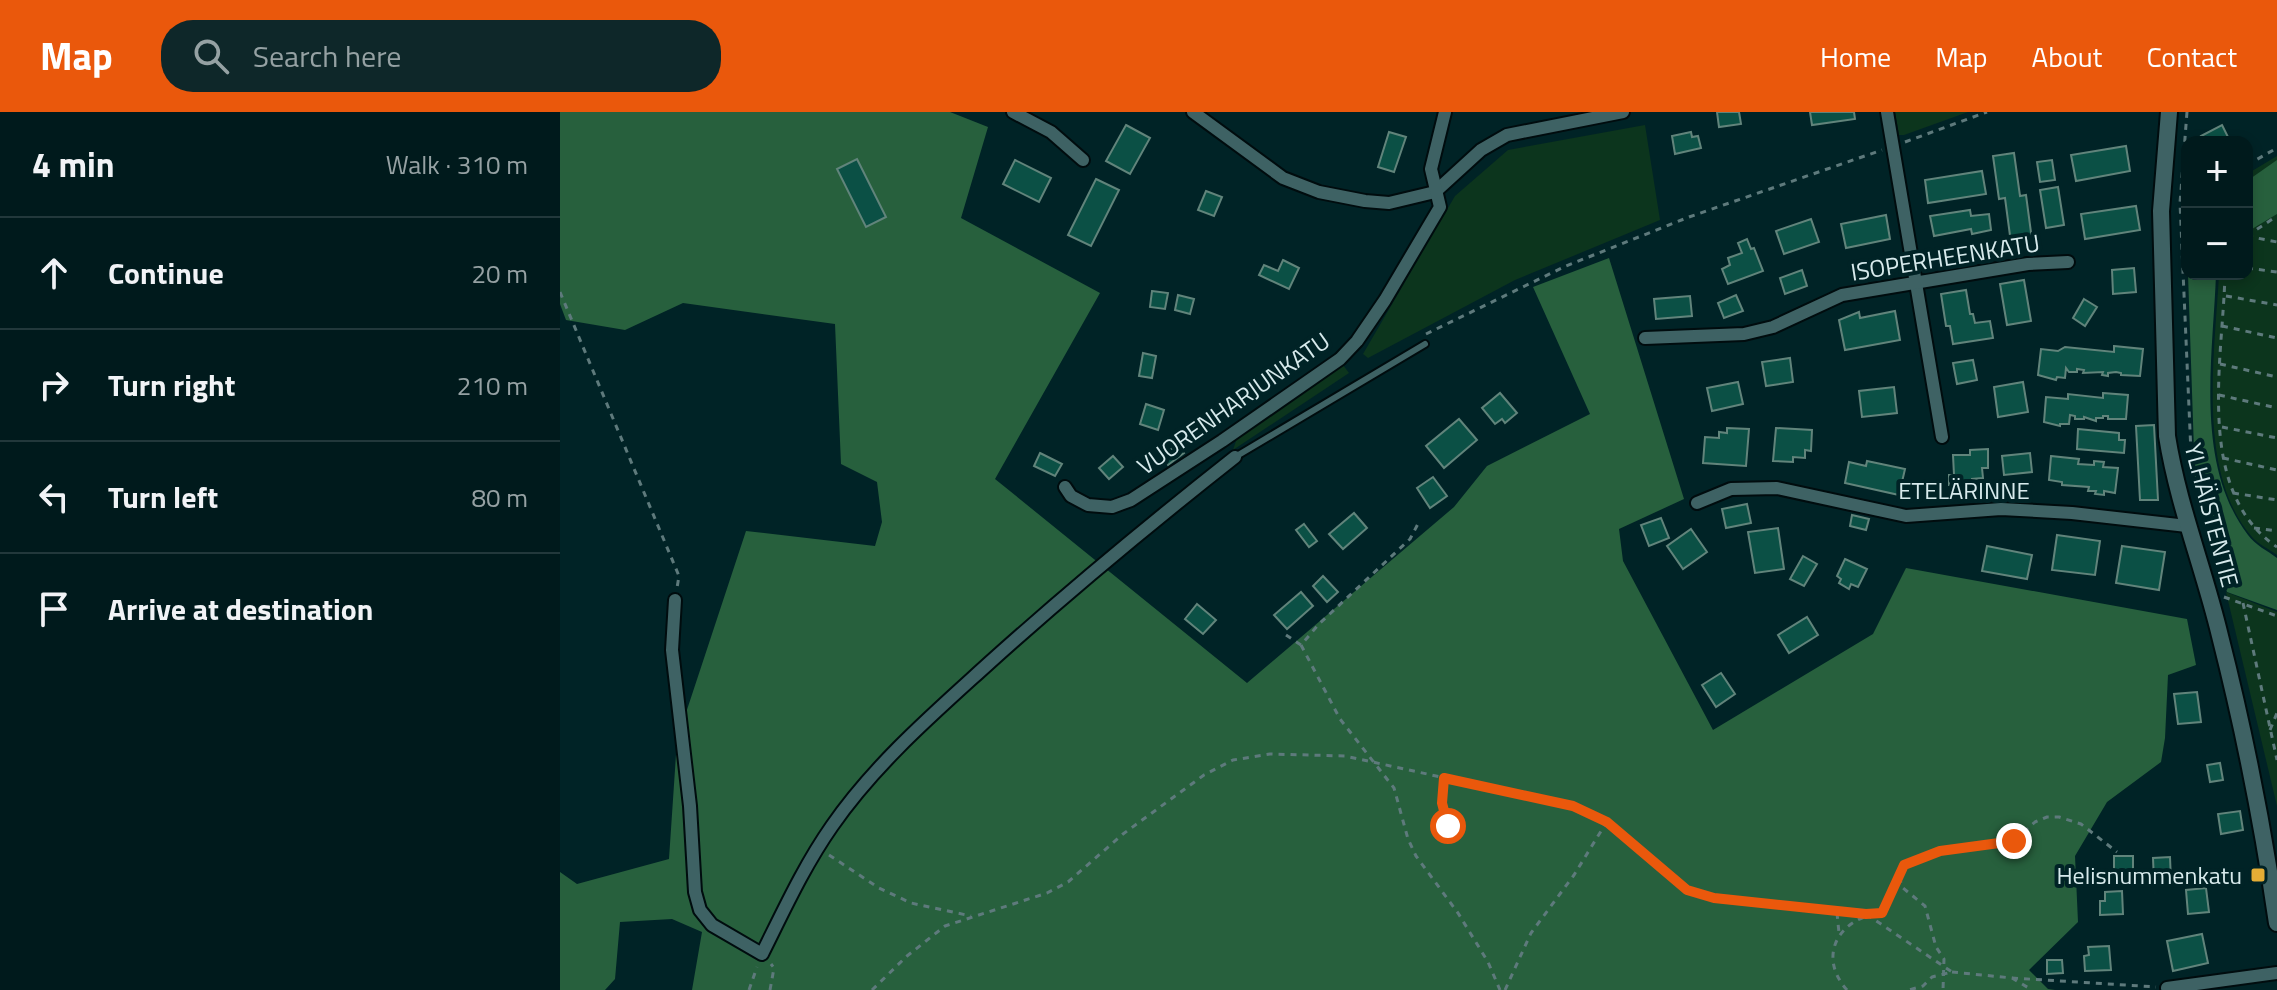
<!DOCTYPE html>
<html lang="en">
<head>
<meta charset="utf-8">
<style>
	body { margin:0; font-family:"Titillium Web",sans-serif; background:#0e2729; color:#f1f3f6 }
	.controls { position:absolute; right:24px; top:24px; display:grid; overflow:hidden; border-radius:16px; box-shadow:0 4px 12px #0003 }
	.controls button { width:72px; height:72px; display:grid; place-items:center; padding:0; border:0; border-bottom:2px solid #22383b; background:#001a1c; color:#f1f3f6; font:40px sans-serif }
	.stop { position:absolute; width:24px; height:24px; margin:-18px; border:6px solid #ea580c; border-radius:50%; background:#fff }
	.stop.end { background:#ea580c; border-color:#fff; box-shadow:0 2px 8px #0008 }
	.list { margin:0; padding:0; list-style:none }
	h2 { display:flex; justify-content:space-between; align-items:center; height:104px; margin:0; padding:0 32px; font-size:34px }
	h2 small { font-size:26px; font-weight:400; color:#95a1a3 }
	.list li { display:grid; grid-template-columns:52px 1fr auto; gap:24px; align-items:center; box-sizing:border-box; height:112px; padding:0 32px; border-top:2px solid #22383b }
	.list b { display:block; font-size:30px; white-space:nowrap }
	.list em { font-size:26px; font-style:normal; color:#95a1a3 }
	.icon { flex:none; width:44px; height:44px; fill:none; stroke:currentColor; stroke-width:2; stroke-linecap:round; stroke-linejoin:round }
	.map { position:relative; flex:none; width:1717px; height:878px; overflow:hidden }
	header { display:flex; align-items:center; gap:48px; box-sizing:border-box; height:112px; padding:0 40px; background:#ea580c; color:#fff }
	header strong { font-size:38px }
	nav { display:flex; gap:44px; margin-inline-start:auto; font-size:28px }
	.search { width:560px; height:72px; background:#0e2729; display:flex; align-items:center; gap:20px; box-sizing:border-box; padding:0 28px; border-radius:32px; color:#95a1a3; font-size:30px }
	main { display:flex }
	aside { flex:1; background:#001a1c }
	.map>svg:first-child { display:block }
</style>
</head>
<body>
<header>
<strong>Map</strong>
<div class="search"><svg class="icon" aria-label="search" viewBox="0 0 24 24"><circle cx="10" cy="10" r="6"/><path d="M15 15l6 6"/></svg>Search here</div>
<nav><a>Home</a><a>Map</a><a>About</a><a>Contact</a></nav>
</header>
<main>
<aside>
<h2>4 min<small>Walk · 310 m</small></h2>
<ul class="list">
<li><svg class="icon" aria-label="ahead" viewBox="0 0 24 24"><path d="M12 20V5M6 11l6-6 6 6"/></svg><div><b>Continue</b></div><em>20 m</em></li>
<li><svg class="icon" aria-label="right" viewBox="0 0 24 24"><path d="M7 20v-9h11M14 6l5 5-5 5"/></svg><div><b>Turn right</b></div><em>210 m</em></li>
<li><svg class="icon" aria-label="left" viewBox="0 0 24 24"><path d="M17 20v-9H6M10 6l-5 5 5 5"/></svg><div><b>Turn left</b></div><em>80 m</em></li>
<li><svg class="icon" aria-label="arrive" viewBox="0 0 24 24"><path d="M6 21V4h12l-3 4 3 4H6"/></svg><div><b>Arrive at destination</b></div></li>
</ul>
</aside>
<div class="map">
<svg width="1717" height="878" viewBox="0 0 1717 878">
	<rect width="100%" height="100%" fill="#002326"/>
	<g fill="#0c351d">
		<polygon points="1335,0 1408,0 1344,23 1339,23"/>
		<polygon points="1085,13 1100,108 955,168 808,246 803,242 895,84 948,38"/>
		<path d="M1717,44V443C1709,437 1698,432 1692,425C1636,361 1655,241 1659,162H1687V62Z"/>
		<polygon points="783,253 789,261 673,338 677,326 773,256"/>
		<polygon points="1666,480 1717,500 1717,694"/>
	</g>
	<g fill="#27603d">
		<polygon points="0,0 390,0 428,15 401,106 540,181 435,367 687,571 894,395 927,354 1030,302 973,175 1049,146 1124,387 1059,417 1063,449 1153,618 1313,522 1346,456 1627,507 1636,553 1608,563 1605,626 1601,650 1547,690 1515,744 1518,810 1469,858 1488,877 1495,878 132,878 142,820 112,807 60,810 55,867 45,878 0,878 0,760 17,772 109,747 117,628 186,419 315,434 322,410 317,370 281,352 275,212 123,191 65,218 6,208 0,192"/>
		<polygon points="1717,48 1717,102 1687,120 1687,69"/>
		<path d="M1628,162H1656C1653,246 1634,352 1688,423C1695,433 1708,439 1717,446V498L1667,480L1645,411L1635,368Z"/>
	</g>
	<g fill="#0b5045" stroke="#61847b" stroke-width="2">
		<polygon points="1157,0 1179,0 1181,12 1159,15"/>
		<polygon points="1250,0 1294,0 1295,7 1252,13"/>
		<polygon points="566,13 590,26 570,62 546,49"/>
		<polygon points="1662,13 1669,27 1664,30 1644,30 1641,24"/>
		<polygon points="829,20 846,25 834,60 818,55"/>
		<polygon points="1131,20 1132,25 1138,24 1141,36 1115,42 1112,24"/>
		<polygon points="1566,34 1570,59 1516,69 1511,43"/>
		<polygon points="1454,41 1460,84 1466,83 1472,128 1451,131 1445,86 1439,87 1433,44"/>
		<polygon points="297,47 326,105 306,115 277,57"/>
		<polygon points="455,48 491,66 479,90 443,72"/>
		<polygon points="1492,48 1495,68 1480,70 1477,50"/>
		<polygon points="1422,59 1426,82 1368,91 1365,68"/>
		<polygon points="536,67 559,78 531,134 508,123"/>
		<polygon points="1498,75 1504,113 1486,116 1480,78"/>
		<polygon points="646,79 662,85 654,104 638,98"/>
		<polygon points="1576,94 1580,118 1525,127 1521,102"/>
		<polygon points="1410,98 1411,104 1429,102 1431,118 1412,122 1411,117 1374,124 1370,104"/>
		<polygon points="1326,103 1330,127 1286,136 1281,112"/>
		<polygon points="1251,107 1259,130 1224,142 1216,119"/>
		<polygon points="1187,127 1191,137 1194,136 1203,159 1168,172 1162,157 1170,153 1168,146 1182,141 1178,131"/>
		<polygon points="723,148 739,156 729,177 699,163 704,153 718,159"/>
		<polygon points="1574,156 1576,180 1553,182 1552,158"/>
		<polygon points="1242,158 1247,174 1225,182 1220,166"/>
		<polygon points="1464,168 1471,209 1447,213 1440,172"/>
		<polygon points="1406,178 1410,202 1413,202 1415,211 1430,209 1433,226 1393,232 1390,214 1386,214 1381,182"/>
		<polygon points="592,179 608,181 605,197 590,195"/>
		<polygon points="618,183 634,187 630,202 615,198"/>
		<polygon points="1176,183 1183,199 1164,206 1158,191"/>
		<polygon points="1130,184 1132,204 1096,207 1094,187"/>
		<polygon points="1524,187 1537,195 1525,214 1513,206"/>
		<polygon points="1335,199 1340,228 1285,238 1279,208 1299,200 1300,206"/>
		<polygon points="1554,234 1583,237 1580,264 1561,263 1561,261 1556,260 1548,261 1548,264 1542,263 1543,260 1523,261 1524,258 1517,257 1517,260 1509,260 1506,256 1505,266 1497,265 1496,268 1478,263 1481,237 1498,239 1505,235 1554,240"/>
		<polygon points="583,241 596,244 592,266 579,264"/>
		<polygon points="1230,246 1233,270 1206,274 1202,250"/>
		<polygon points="1413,248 1417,268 1397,272 1393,251"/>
		<polygon points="1178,270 1183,292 1152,299 1147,276"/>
		<polygon points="1463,270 1468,300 1438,305 1434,275"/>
		<polygon points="1334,275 1337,301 1302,305 1299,279"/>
		<polygon points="940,281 957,301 945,311 942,307 935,312 922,296"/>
		<polygon points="1543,281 1568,283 1566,307 1548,307 1548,304 1543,304 1543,306 1536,306 1536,309 1524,305 1524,307 1515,307 1515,304 1510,303 1509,312 1500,312 1500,314 1484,310 1486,285 1508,287 1508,282 1543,286"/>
		<polygon points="586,292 604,298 598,318 580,312"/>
		<polygon points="899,307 917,328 884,356 866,334"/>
		<polygon points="1594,313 1598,388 1580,388 1576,314"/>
		<polygon points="1167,316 1189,317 1186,354 1143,351 1145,325 1159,326 1159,320 1167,321"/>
		<polygon points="1216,316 1252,318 1251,339 1245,338 1245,346 1233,345 1233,350 1213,349"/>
		<polygon points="1518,317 1559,321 1559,328 1565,328 1564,341 1517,337"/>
		<polygon points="618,332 624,341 608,353 601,345"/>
		<polygon points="1428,337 1428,356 1422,356 1423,366 1412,367 1412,372 1389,373 1389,363 1394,363 1393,343 1410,343 1410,338"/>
		<polygon points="480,341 502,352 495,364 474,354"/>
		<polygon points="1470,341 1472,360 1444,363 1442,344"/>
		<polygon points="553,344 563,355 549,367 539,356"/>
		<polygon points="1491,344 1519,347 1518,352 1534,353 1534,349 1544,350 1543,355 1558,356 1555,381 1544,379 1544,383 1535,382 1536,379 1528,379 1529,375 1502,373 1502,370 1489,368"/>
		<polygon points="1307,349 1345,357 1339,383 1285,371 1289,350 1306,354"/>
		<polygon points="873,365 887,384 870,396 857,376"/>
		<polygon points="1187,392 1191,411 1166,416 1162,397"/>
		<polygon points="794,401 807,416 783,437 769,422"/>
		<polygon points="1292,403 1309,407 1306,418 1290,414"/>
		<polygon points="1101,406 1109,426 1089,434 1081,413"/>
		<polygon points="744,412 757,429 749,435 736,418"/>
		<polygon points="1218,416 1224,457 1195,461 1188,420"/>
		<polygon points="1131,417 1147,440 1123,457 1107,434"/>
		<polygon points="1497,423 1540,429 1535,463 1492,458"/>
		<polygon points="1427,434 1472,443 1467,467 1422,459"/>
		<polygon points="1562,434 1605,440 1599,478 1556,471"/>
		<polygon points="1243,444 1257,452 1244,474 1230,467"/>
		<polygon points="1285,447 1307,457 1298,475 1291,472 1289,477 1279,471 1281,467 1277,464"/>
		<polygon points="763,464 778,480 767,490 753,474"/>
		<polygon points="741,480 753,494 727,517 714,503"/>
		<polygon points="637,492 656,508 643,522 625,507"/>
		<polygon points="1247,505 1258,523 1229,541 1218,523"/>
		<polygon points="1161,561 1175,582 1156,595 1142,573"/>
		<polygon points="1637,580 1641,610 1618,612 1614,582"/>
		<polygon points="1660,651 1663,668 1650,670 1647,653"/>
		<polygon points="1680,699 1683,718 1661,722 1658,702"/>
		<rect x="1554" y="744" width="19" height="15"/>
		<polygon points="1610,745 1611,769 1594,770 1593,746"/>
		<polygon points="1646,776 1649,800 1628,802 1626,778"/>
		<polygon points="1562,779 1563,802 1540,803 1540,789 1545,789 1545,780"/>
		<polygon points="1642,822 1648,851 1613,859 1607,829"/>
		<polygon points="1549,834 1551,858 1525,859 1524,844 1529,843 1528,835"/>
		<polygon points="1487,848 1502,848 1503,861 1487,862"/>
	</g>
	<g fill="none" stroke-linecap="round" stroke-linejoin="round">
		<g stroke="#000c0e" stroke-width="10">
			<polyline id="service" points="675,345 865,232"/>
		</g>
		<g stroke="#000c0e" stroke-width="16">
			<g id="minor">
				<polyline points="453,0 491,20 523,48"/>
				<polyline points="633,0 723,66 759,80 805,89 829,91 875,80 921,38 947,23 1063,0"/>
				<polyline points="1327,0 1382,325"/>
				<polyline points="1085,226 1184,222 1213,215 1282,183 1468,152 1508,150"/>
				<polyline points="505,375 511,384 528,393 552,395 571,388 662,329 780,247 797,229 825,188 880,95 871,57 885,0"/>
				<polyline points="1137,391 1171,377 1217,376 1346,404 1441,397 1512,401 1627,414"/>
				<path d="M115,488L112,538L130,694L135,780L140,798L152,813L202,842C224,798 244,754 272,714C315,652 373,602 428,552C508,480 590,412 675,345"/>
				<polyline points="1607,876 1717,861"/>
			</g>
		</g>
		<g stroke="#000c0e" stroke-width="20">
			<path id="tertiary" d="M1609,0L1601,99L1607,324C1618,393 1644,457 1660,524C1684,618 1703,715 1717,811"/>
		</g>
		<g stroke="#5e7a7c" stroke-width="3" stroke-dasharray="6 6" stroke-linecap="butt">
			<polyline points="1627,0 1620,91 1632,364"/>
			<polyline points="1345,30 1427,0"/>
			<polyline points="1687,53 1717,36"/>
			<polyline points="1687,124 1717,104"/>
			<polyline points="1687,124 1717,130"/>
			<polyline points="1687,156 1717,160"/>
			<path d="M1665,162C1663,248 1634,379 1717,435"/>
			<polyline points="0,180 119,464 117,476"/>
			<polyline points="1666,184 1717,193"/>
			<polyline points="1662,214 1717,226"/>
			<polyline points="866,222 1006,154 1129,105 1322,38"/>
			<polyline points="1660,252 1717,265"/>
			<polyline points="1659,283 1717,296"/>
			<polyline points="1662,315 1717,326"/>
			<polyline points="1663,346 1717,358"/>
			<polyline points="1673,381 1717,388"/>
			<polyline points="1694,416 1717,419"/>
			<polyline points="1664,485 1717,504"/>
			<polyline points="1683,491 1717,648"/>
			<polyline points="726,523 741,533 759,512 850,427 860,408"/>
			<polyline points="741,533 780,607 834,676 848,727 856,744 898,801 928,850 940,878"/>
			<polyline points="1710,618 1717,601"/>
			<polyline points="884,666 882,691 888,714"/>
			<polyline points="269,743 319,776 351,791 411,804"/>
			<polyline points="1339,765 1343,776 1365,794 1376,835 1384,847 1383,878"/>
			<polyline points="1277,801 1279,821"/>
			<polyline points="1392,860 1452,866 1472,878"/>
			<polyline points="1452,866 1596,875"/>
			<polyline points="189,878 197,855"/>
			<polyline points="210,878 214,856 211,852"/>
			<polyline points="312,878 347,844 385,814 487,781 508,770 563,722 644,663 673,648 710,642 785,644 1013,694 1047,710 1127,778 1154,786 1306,802 1392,860 1372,865 1363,874 1349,878"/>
			<polyline points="945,878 971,821 1014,763 1046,711"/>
			<path d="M1287,878C1256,843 1280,805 1322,801L1344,753L1380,739L1454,729L1475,710L1487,705H1499L1521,712L1557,740"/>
		</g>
		<use href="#service" stroke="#3e6264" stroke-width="6"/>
		<use href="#minor" stroke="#3e6264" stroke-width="12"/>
		<use href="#tertiary" stroke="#3e6264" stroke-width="16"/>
	</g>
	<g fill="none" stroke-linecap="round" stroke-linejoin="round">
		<polyline stroke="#ea580c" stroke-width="10" points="888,714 882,691 884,666 1013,694 1047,710 1127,778 1154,786 1306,802 1322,801 1344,753 1380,739 1454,729"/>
	</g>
	<rect fill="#e5ad35" stroke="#002326" stroke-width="3" x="1690" y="755" width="16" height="16" rx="4"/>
	<g text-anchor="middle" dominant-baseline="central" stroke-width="8" stroke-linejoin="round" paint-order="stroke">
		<g font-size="24" fill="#d7eaec" stroke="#002326">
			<text transform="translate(1385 145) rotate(-9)">ISOPERHEENKATU</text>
			<text transform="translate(673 291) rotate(-35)">VUORENHARJUNKATU</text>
			<text x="1404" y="378">ETELÄRINNE</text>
			<text transform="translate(1652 403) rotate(75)">YLHÄISTENTIE</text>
		</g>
		<g font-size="24" fill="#d7eaec" stroke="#002326" text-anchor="end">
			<text x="1682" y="763">Helisnummenkatu</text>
		</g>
	</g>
</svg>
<div class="controls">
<button>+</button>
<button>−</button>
</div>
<div class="stop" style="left:888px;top:714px"></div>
<div class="stop end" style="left:1454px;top:729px"></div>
</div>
</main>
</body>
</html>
